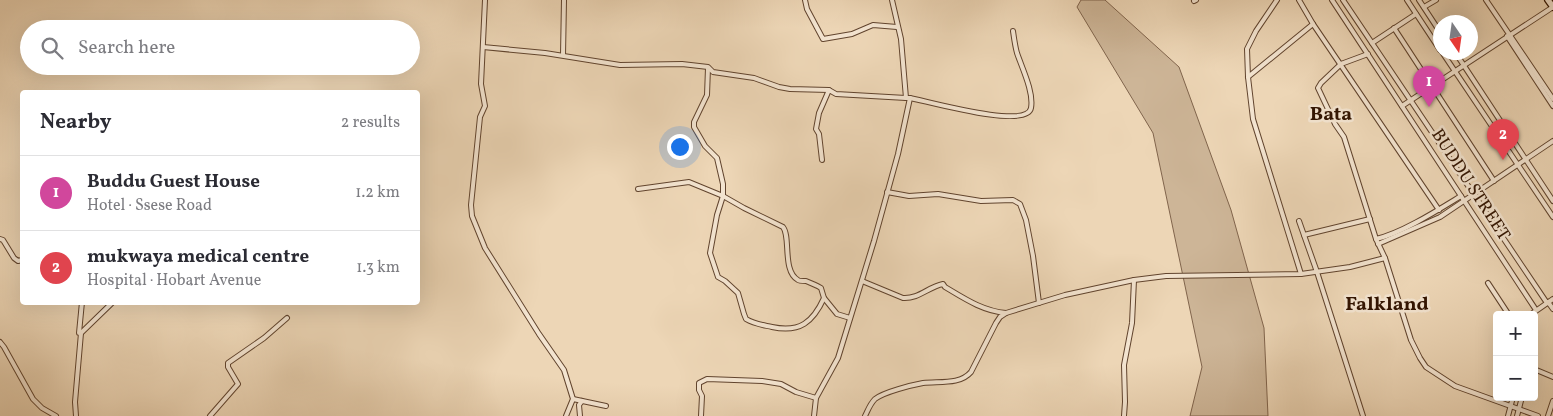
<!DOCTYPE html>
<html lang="en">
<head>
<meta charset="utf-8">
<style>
	body { margin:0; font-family:Vollkorn,serif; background:#f2f2f3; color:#2b2b33 }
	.controls { position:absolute; right:15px; bottom:15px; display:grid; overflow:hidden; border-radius:5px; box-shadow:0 5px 20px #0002 }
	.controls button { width:45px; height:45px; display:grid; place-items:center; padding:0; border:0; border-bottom:1px solid #e1e1e2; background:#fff; color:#2b2b33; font:25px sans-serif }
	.compass { position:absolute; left:1433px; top:15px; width:45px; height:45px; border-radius:50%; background:#fff; box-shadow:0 5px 20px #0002; rotate:167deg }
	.you { position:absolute; left:679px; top:146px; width:18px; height:18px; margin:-12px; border:4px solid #fff; border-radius:50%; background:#1a73e8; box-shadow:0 0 0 8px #1a73e833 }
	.badge { display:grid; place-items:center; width:32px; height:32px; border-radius:50%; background:#0b8043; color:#fff; font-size:16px; font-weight:700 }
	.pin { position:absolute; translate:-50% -41px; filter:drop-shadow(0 1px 2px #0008) }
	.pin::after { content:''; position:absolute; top:26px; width:18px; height:15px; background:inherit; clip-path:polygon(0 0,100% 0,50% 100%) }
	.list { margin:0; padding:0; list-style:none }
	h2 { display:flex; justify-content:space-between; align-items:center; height:65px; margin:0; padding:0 20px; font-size:21px }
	h2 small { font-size:16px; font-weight:400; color:#7c7c81 }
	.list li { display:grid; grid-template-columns:32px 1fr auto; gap:15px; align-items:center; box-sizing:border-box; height:75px; padding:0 20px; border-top:1px solid #e1e1e2 }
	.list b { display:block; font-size:19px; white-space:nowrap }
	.list p { margin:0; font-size:16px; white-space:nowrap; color:#7c7c81 }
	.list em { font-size:16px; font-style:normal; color:#7c7c81 }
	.icon { flex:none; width:28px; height:28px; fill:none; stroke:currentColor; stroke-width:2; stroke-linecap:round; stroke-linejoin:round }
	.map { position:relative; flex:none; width:1553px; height:416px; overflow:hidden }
	.search { position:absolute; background:#fff; box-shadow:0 5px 20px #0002; left:20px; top:20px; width:400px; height:55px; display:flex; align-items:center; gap:12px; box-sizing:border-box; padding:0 18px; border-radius:28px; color:#7c7c81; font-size:19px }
	.panel { position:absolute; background:#fff; box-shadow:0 5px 20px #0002; left:20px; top:90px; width:400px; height:215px; border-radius:5px }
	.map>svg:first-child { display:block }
</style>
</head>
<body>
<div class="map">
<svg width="1553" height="416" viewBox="0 0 1553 416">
	<rect width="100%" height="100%" fill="#edd6b6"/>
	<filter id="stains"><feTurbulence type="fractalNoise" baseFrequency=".004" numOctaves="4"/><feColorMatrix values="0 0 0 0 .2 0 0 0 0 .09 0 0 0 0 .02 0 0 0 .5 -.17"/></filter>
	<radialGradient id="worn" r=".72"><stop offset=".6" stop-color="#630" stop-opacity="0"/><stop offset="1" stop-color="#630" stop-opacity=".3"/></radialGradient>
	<polygon fill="#cdb597" stroke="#80644c" points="1081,0 1105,0 1179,67 1231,210 1264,328 1268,416 1190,416 1202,367 1153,133 1077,7"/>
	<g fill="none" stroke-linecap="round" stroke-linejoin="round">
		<g stroke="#61442e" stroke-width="6">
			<g id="street">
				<polyline points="485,0 481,84 485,106 480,117 471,205 472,216 485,248 539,334 564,370 573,399 566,416"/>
				<polyline points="805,0 807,9 823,39 852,34 873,25 897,27"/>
				<polyline points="1277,0 1256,31 1247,49 1248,77 1253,119 1301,274"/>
				<polyline points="1299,0 1313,24 1439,210"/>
				<polyline points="1332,0 1536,310"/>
				<polyline points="1343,0 1547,303"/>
				<polyline points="1407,0 1440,50"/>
				<polyline points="1419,0 1440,32"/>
				<polyline points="1486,0 1553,99"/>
				<polyline points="1194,1 1196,0"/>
				<polyline points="1424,7 1436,0"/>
				<polyline points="1394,28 1494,181"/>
				<polyline points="1507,36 1553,106"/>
				<polyline points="1372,43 1416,14"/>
				<polyline points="483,47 545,53 620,65 682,64 708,67 713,72 754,78 779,87 790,89 829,90 836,94 906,98"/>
				<polyline points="1442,52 1553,217"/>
				<polyline points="1455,52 1553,201"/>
				<polyline points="1368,54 1341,64 1321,83 1318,88 1335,124 1344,137 1376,239 1385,258 1411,340 1420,358 1426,367 1455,386 1538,416"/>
				<polyline points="563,55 564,0"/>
				<path d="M708,68L707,95L694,122V127L705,146L717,158L723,184V196L717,215L710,253L718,277L725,281L738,293L744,314L746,319C754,324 763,325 772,327C800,333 813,322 824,298"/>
				<polyline points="1248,77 1313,24"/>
				<path d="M910,98C927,101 1027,130 1031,108C1034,92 1022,68 1017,53C1015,46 1014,38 1013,31"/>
				<polyline points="1402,106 1553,7"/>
				<polyline points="822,160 819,134 816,129 819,113 829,90"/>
				<path d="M638,189L689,182L723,196L744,208L783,227C791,237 782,271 798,280C799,281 805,281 806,281C811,283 816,285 821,288L824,298L837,314L850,318"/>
				<polyline points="887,192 909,196 938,194 981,201 1013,200 1020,204 1026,220 1033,256 1039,303"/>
				<polyline points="1299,221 1317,272 1363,416"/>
				<polyline points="1304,235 1370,219"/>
				<polyline points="0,239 3,240 14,258 18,261 22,260"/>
				<path d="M1376,239C1402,233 1438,210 1461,196"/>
				<polyline points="1378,244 1440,217 1553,141"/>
				<path d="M862,281L903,298C919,299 928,287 943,284L945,287C965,299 983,311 1006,313"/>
				<polyline points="1488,283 1509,315"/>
				<polyline points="1548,302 1553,309"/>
				<polyline points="1530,315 1553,299"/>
				<polyline points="81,333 113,302"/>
				<polyline points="0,342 4,347 33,399 42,408 56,416"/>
				<polyline points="1534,369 1553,377"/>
				<polyline points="573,399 606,406"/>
				<polyline points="76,416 75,402 81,333 79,333 82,302"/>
				<polyline points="210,416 238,384 228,367 228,363 264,338 287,318"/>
				<polyline points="580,416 579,405 582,401"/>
				<polyline points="701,416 702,396 699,390 699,383 707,379 762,381 781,384 796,392 816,398"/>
				<polyline points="814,416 816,398 838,358 874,241 898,154 910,98 906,98 901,39 892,0"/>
				<path d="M865,416C868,410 870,404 875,399C884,392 912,385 923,383C939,381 960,385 971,372L996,323L1000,317L1006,313L1065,295L1134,280L1166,276L1301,274L1350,267L1385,258"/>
				<polyline points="1124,416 1125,402 1124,365 1132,323 1134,280"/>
				<polyline points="1508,416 1513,397"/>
				<polyline points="1517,416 1522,397"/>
				<polyline points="1548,416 1553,401"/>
			</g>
		</g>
		<g stroke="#321401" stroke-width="8">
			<polyline id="secondary" points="1548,0 1553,7"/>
		</g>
		<use href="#street" stroke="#f3e4d0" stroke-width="4"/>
		<use href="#secondary" stroke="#f3e4d0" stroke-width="5.5"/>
	</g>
	<g text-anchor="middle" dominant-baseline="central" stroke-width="5" stroke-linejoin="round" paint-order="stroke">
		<g font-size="18" fill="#321401" stroke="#f3e4d0">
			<text transform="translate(1470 185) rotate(57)">BUDDU STREET</text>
		</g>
		<g font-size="20" font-weight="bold" fill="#321401" stroke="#f3e4d0">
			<text x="1331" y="115">Bata</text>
			<text x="1387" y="305">Falkland</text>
		</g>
	</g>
	<rect width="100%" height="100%" filter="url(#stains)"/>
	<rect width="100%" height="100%" fill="url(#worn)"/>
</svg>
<div class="controls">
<button>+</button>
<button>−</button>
</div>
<svg class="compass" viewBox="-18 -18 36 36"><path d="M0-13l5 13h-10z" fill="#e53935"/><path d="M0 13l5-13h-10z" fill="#7c7c81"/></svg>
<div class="you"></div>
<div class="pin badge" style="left:1429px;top:107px;background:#d1479c">1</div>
<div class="pin badge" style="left:1503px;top:160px;background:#e0444e">2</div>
<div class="search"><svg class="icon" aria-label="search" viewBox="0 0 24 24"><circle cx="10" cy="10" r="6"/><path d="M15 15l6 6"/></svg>Search here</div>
<section class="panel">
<h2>Nearby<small>2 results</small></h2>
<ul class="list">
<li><span class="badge" style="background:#d1479c">1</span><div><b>Buddu Guest House</b><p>Hotel · Ssese Road</p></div><em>1.2 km</em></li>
<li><span class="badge" style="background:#e0444e">2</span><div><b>mukwaya medical centre</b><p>Hospital · Hobart Avenue</p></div><em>1.3 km</em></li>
</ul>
</section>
</div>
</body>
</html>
